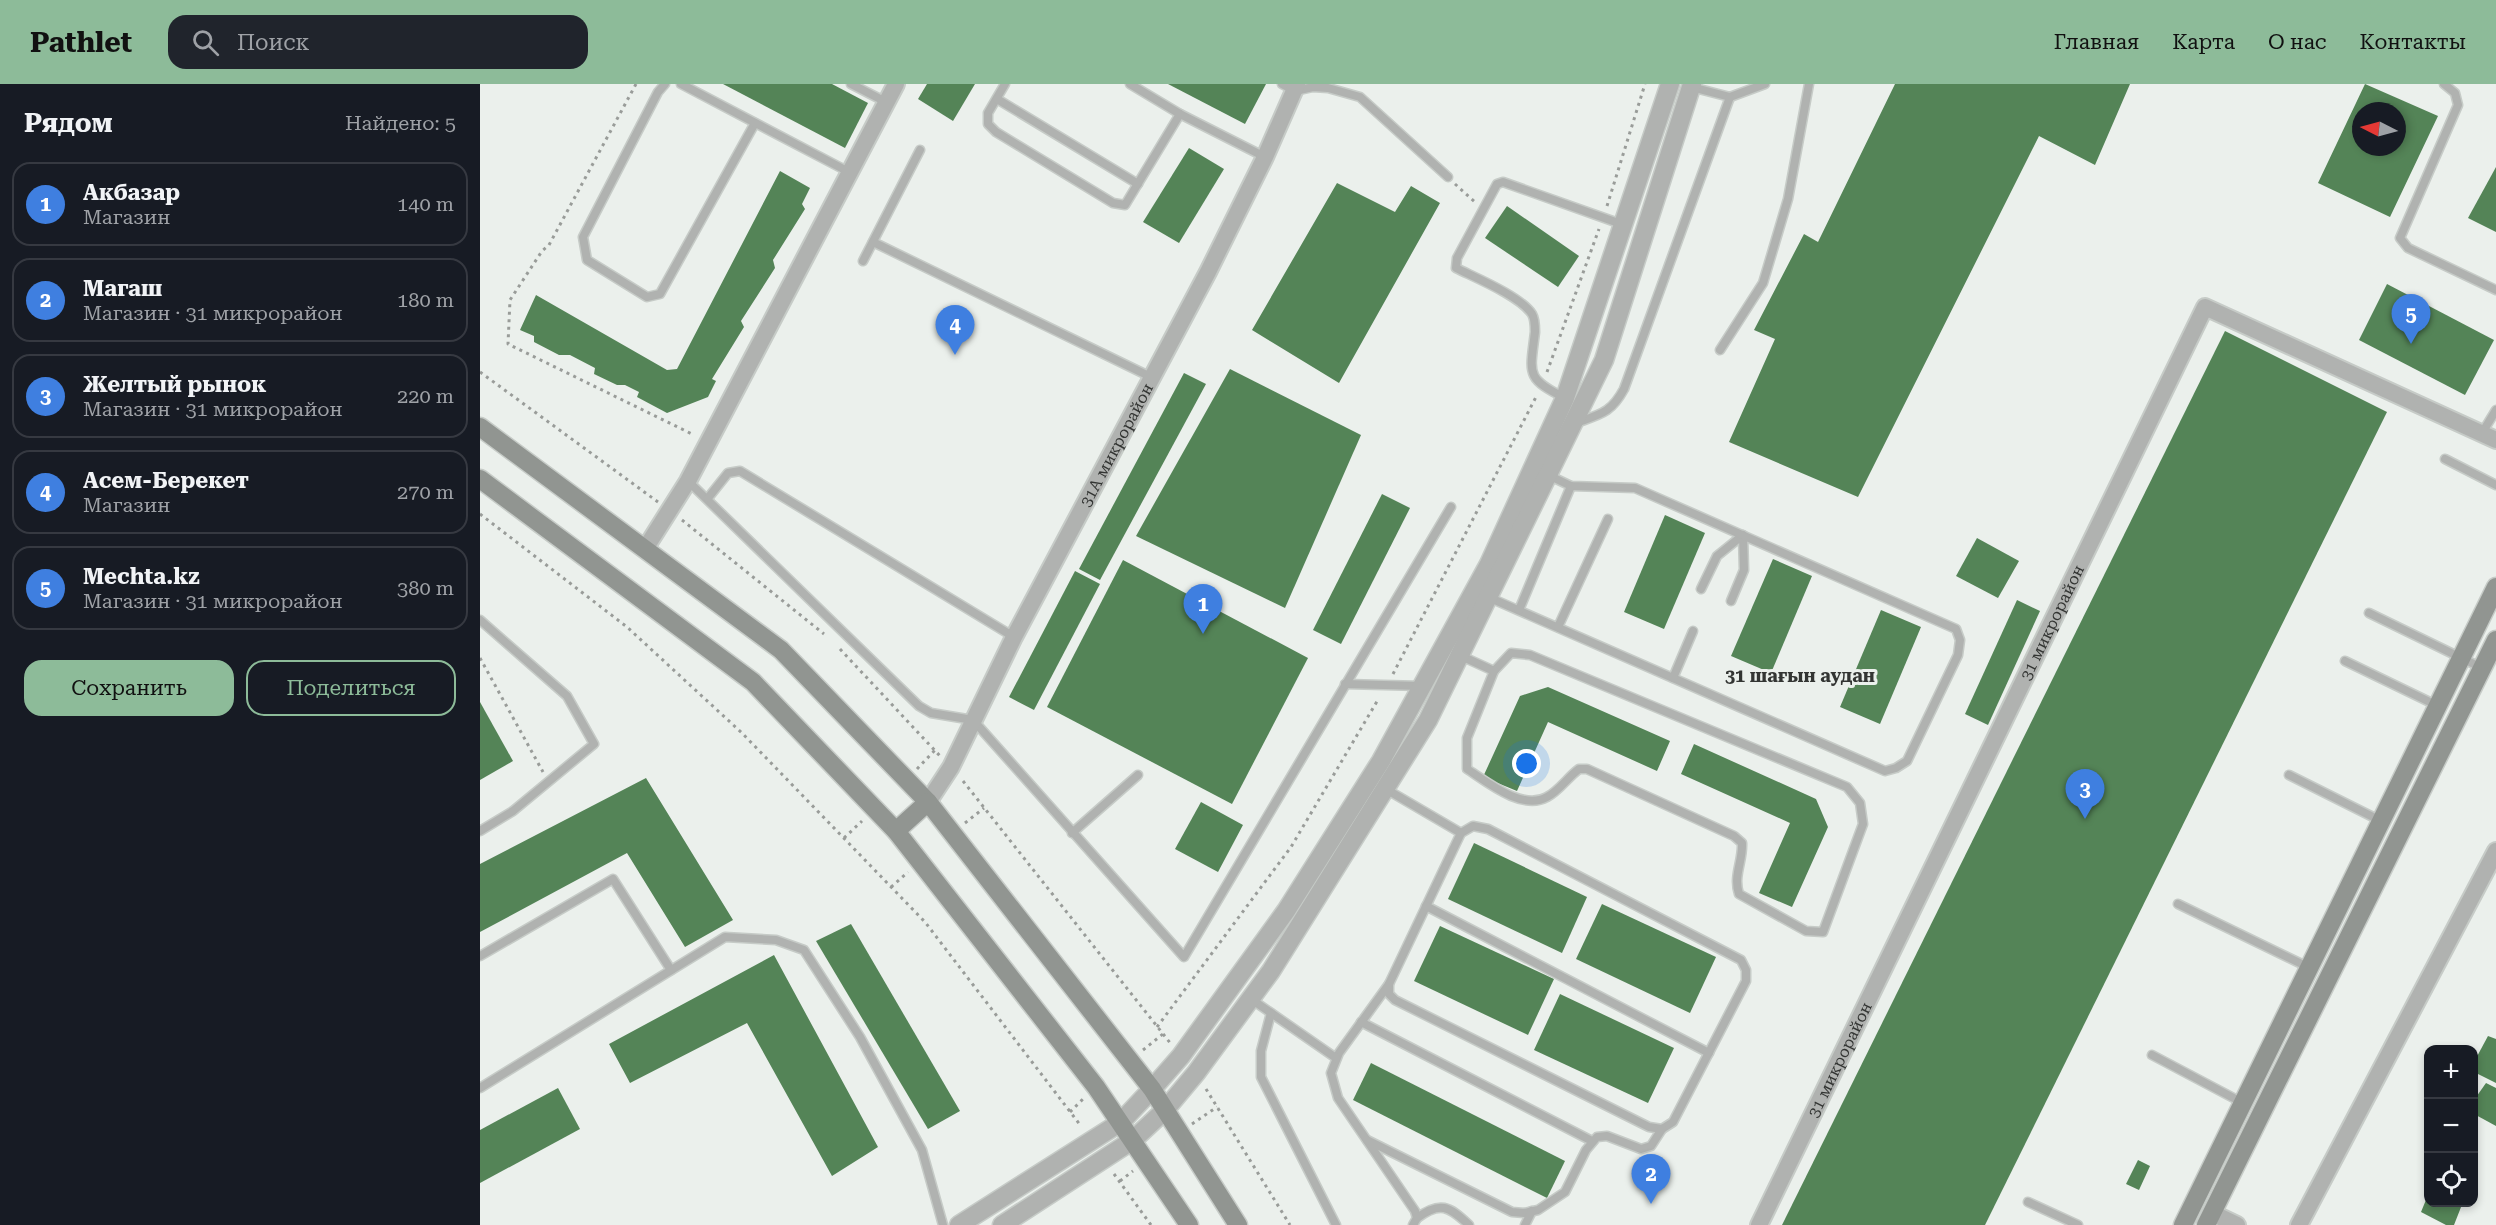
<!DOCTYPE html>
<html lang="ru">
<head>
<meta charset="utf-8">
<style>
	body { margin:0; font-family:"Roboto Serif",serif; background:#20242c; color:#f1f3f6 }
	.controls { position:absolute; right:18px; bottom:18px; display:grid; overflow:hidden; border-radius:12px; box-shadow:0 3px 9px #0003 }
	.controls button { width:54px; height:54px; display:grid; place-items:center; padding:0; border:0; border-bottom:2px solid #363941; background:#171b24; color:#f1f3f6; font:30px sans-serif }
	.compass { position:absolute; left:1872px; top:18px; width:54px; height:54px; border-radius:50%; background:#171b24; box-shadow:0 3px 9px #0003; rotate:276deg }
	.you { position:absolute; left:1047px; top:680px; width:21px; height:21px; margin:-15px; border:4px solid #fff; border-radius:50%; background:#1a73e8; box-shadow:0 0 0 9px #1a73e833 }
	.badge { display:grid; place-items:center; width:39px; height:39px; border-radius:50%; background:#8dbb99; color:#fff; font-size:20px; font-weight:700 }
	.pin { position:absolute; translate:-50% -50px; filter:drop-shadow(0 2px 3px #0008) }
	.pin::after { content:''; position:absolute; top:32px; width:21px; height:18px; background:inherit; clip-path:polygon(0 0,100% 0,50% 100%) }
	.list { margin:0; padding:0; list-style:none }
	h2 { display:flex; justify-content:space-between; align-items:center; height:78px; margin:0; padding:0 24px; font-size:26px }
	h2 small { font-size:20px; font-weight:400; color:#9ea1a6 }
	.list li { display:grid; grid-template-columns:39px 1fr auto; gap:18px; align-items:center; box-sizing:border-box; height:84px; margin:0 12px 12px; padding:0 12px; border:2px solid #363941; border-radius:18px }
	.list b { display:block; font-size:22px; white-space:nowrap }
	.list p { margin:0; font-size:20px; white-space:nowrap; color:#9ea1a6 }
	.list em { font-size:20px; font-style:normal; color:#9ea1a6 }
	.actions { display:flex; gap:12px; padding:18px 24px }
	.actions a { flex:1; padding:14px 0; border:2px solid #8dbb99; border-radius:18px; text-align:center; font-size:21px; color:#8dbb99 }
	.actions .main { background:#8dbb99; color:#111 }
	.icon { flex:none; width:33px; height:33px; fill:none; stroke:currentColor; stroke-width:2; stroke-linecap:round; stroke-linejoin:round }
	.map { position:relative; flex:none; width:2016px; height:1141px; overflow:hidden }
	header { display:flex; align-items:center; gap:36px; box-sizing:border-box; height:84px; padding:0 30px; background:#8dbb99; color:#111 }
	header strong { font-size:28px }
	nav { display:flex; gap:33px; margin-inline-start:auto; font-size:21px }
	.search { width:420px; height:54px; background:#20242c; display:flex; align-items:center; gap:15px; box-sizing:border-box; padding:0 21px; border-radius:18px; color:#9ea1a6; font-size:22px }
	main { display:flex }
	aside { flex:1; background:#171b24 }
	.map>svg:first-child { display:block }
</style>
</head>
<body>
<header>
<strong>Pathlet</strong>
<div class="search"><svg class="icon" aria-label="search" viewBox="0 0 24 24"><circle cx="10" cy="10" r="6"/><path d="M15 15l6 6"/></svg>Поиск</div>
<nav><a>Главная</a><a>Карта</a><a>О нас</a><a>Контакты</a></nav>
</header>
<main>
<aside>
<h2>Рядом<small>Найдено: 5</small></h2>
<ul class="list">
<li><span class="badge" style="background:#3f7fe0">1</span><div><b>Акбазар</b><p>Магазин</p></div><em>140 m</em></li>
<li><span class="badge" style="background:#3f7fe0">2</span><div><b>Магаш</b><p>Магазин · 31 микрорайон</p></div><em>180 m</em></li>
<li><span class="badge" style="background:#3f7fe0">3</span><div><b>Желтый рынок</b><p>Магазин · 31 микрорайон</p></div><em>220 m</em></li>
<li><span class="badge" style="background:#3f7fe0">4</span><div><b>Асем-Берекет</b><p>Магазин</p></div><em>270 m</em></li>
<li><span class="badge" style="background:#3f7fe0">5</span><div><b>Mechta.kz</b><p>Магазин · 31 микрорайон</p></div><em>380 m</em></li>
</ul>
<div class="actions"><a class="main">Сохранить</a><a>Поделиться</a></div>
</aside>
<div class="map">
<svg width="2016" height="1141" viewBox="0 0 2016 1141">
	<rect width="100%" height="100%" fill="#ebf0ec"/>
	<g fill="#548457" fill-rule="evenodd">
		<polygon points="243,0 352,0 388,19 365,64"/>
		<polygon points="447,0 495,0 473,37 438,15"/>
		<polygon points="688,0 786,0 765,40"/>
		<polygon points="1415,0 1650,0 1615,81 1559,52 1378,413 1249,358 1295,255 1274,246 1324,150 1338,158"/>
		<path d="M1885,0L1958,32L1910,133L1838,99ZM1881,27H1917V63H1881Z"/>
		<polygon points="709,64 744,85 699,159 663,138"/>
		<polygon points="2016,83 2016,148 1988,134"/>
		<polygon points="300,87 330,104 322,120 325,125 293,176 295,184 261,237 264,243 232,295 236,297 228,313 187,329 157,313 159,308 145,301 137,301 114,290 115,284 90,271 79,271 54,258 54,252 40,246 56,211 187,286 197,285"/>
		<polygon points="857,99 915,128 931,102 960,119 859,299 772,246"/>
		<polygon points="1027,122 1099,172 1078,203 1005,154"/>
		<polygon points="1907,200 2014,256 1985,311 1879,256"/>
		<polygon points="1745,247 1907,328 1505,1141 1302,1141"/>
		<polygon points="750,285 881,351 805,524 656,452"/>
		<polygon points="704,289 726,300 620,496 599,485"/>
		<polygon points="902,410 930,424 861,560 833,546"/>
		<polygon points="1185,431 1225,449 1184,545 1144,528"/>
		<polygon points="1497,454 1539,477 1518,514 1476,492"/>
		<polygon points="1293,475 1332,492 1291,589 1251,572"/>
		<polygon points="643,476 828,574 752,720 567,623"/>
		<polygon points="595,487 620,500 554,626 529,613"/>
		<polygon points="1537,516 1560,527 1508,641 1485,630"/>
		<polygon points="1401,526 1441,543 1400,640 1360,623"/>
		<polygon points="1068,603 1190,657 1177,687 1068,638 1037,707 1003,693 1040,612"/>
		<polygon points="0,618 33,677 0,696"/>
		<polygon points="1214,660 1336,715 1348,743 1312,823 1279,809 1310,739 1201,690"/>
		<polygon points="166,694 253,836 205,863 147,769 0,848 0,780"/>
		<polygon points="721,718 763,741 738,788 695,765"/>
		<polygon points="994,759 1107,813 1082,869 968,815"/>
		<polygon points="1122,820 1236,873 1210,929 1096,875"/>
		<polygon points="371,840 480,1027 448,1045 336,857"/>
		<polygon points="960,842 1074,895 1048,951 934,897"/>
		<polygon points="294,871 398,1063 352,1092 267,939 150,999 129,960"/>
		<polygon points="1080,910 1194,964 1168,1019 1054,966"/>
		<polygon points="2008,952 2016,955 2016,999 1994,988 1994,978"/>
		<polygon points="891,979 1085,1077 1067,1114 873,1016"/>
		<polygon points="2006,999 2016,1004 2016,1042 1994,1030 1994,1016"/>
		<polygon points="78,1004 100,1045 0,1099 0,1046"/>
		<polygon points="1658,1076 1670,1082 1659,1106 1646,1100"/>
		<polygon points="1948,1111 1948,1118 1983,1118 1974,1141 1966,1141 1941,1128"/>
	</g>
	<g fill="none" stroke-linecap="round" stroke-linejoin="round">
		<g stroke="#c6cbc7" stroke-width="11">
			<g id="service">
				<polyline points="185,0 178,8 103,153 107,176 167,213 180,210 275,39"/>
				<polyline points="201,0 369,88"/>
				<polyline points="371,0 406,18"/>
				<polyline points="525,0 508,29 508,40 516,48 633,119 645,121 700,30"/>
				<polyline points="650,0 700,30 785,73"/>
				<polyline points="802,0 815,7 833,3 848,4 880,13 968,93"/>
				<polyline points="1964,0 1975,9 1978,21 1920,154 1928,164 2016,206"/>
				<polyline points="1211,3 1250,13 1285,0"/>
				<polyline points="517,15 658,100"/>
				<polyline points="393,158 673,294"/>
				<polyline points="383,177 440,66"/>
				<polyline points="1240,266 1283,199 1308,115 1329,0"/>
				<path d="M1085,314C1045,294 1050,290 1055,248C1055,242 1055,235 1052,230C1040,212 996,194 976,184L977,174L1017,100L1023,98L1144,141"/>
				<path d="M1096,339C1121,330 1131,329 1144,305L1250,13"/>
				<polyline points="2002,349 2016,326"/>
				<polyline points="1965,375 2016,401"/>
				<polyline points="208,397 439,622 451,629 493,636 704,873 971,423"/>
				<polyline points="228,414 248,389 260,387 534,553"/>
				<polyline points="1221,505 1237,472 1263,451 1264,486 1251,517"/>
				<polyline points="1008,513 1405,687 1416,684 1427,677 1478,571 1480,556 1476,545 1155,404 1091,402 1068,391"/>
				<polyline points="1039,526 1091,402"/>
				<polyline points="1889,529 2002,584"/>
				<polyline points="0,536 87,612 114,660 33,727 0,747"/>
				<polyline points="1078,543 1128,435"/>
				<path d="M1031,569L1050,571L1367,703L1380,719L1383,740L1343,848L1326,847L1259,810C1253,792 1263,777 1262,759L1254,752L1107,685H1099C1088,693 1079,707 1067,713C1042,727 1007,698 987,685V654L1014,587Z"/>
				<polyline points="979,571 1014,587"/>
				<polyline points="1865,577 1958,622"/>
				<polyline points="1193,594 1213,547"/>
				<polyline points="865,600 942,602"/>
				<polyline points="1809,691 1901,737"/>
				<polyline points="904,704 981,749"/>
				<polygon points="993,742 1008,745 1261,876 1266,886 1266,897 1193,1038 1182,1045 1169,1043 915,916 909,910 909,900 981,749"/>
				<polyline points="592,749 658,691"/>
				<polyline points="1698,820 1830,884"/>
				<polyline points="946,822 1229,969"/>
				<polyline points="0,872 133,795 191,886"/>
				<polyline points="909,900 859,969 851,989 858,1014 935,1127 937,1134 933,1141"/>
				<polyline points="771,915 856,974"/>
				<polyline points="791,929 781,967 781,993 856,1141"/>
				<polyline points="881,938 1112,1057"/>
				<polyline points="1672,971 1763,1019"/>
				<polyline points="0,1004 245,853 296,856 324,866 380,953 442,1066 463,1141"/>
				<polyline points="887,1056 1032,1128 1044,1129 1058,1126 1085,1108 1106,1066 1117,1053 1127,1052 1161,1065 1171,1062 1182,1045"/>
				<polyline points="1548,1118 1598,1141"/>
				<path d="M937,1134C960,1117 969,1122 989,1141"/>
				<polyline points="1045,1141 1052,1127"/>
			</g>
		</g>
		<g stroke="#c6cbc7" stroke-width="20">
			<g id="minor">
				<polyline points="165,465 208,397 416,0"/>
				<path id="s1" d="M448,718L471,683L534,553L728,188L785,73L817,0"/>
				<polyline points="1732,1129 1757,1141"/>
				<path id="s2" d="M1279,1141L1725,223L2016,356"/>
				<polyline points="1819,1141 2016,767"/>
			</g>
		</g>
		<g stroke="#c6cbc7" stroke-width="21">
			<g id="tertiary">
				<polyline points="479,1141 641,1038 672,1005 701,972 806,827 901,677 1009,480 1085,314 1190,0"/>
				<polyline points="522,1141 653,1056 685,1026 716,989 791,887 948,636 1124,276 1212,0"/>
			</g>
		</g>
		<g stroke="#c6cbc7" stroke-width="21">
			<g id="secondary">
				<polyline points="0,343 301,566 448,718 672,1005 758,1141"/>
				<polyline points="0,395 273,598 416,747 616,1003 709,1141"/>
				<polyline points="416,747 448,718"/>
				<polyline points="1703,1141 2016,503"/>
				<polyline points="1726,1141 2016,556"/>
			</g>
		</g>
		<g stroke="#999c99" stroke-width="3" stroke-dasharray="3 4.5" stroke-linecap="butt">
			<polyline points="156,0 69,161 62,167 30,216 28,260 214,351"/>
			<polyline points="975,100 995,118"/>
			<polyline points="1127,122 1165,0"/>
			<polyline points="0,288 178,418"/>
			<polyline points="1067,288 1119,145"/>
			<polyline points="0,430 147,543 262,649 445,838 601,1042"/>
			<polyline points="202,436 344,550"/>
			<polyline points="360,565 460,672"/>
			<polyline points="0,574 63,688"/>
			<polyline points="913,590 1057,311"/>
			<polyline points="437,685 455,666"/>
			<polyline points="483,697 691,960"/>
			<polyline points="485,739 504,724"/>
			<polyline points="364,754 382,737"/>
			<polyline points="411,803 428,788"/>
			<polyline points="677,943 811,763 899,614"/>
			<polyline points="663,966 683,950"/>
			<polyline points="726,1005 810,1141"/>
			<polyline points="590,1028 604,1014"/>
			<polyline points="712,1040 737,1023"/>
			<polyline points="634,1090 671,1141"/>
			<polyline points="640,1097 653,1087"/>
		</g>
		<use href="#service" stroke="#b0b2b0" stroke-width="8"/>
		<use href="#minor" stroke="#b0b2b0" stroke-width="16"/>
		<use href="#tertiary" stroke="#b0b2b0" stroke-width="18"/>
		<use href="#secondary" stroke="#919591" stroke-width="18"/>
	</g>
	<g text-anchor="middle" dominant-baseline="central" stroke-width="6" stroke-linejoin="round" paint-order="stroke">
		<g font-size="16" fill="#333533" stroke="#ebf0ec">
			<text stroke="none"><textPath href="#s1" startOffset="404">31А микрорайон</textPath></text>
			<text stroke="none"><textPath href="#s2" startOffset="670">31 микрорайон</textPath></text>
			<text stroke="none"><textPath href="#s2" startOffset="184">31 микрорайон</textPath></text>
		</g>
		<g font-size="18" font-weight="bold" fill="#333533" stroke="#ebf0ec">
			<text x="1320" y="591">31 шағын аудан</text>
		</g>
	</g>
</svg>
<div class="controls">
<button>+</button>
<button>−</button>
<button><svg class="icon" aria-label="locate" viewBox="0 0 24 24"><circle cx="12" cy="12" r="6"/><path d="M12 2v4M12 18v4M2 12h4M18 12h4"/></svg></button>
</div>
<svg class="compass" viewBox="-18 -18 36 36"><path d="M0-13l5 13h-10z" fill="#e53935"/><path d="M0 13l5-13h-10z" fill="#9ea1a6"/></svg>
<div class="you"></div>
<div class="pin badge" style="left:723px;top:550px;background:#3f7fe0">1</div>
<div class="pin badge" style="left:1171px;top:1120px;background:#3f7fe0">2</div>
<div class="pin badge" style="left:1605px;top:735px;background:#3f7fe0">3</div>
<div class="pin badge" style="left:475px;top:271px;background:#3f7fe0">4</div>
<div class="pin badge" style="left:1931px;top:260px;background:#3f7fe0">5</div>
</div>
</main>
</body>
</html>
